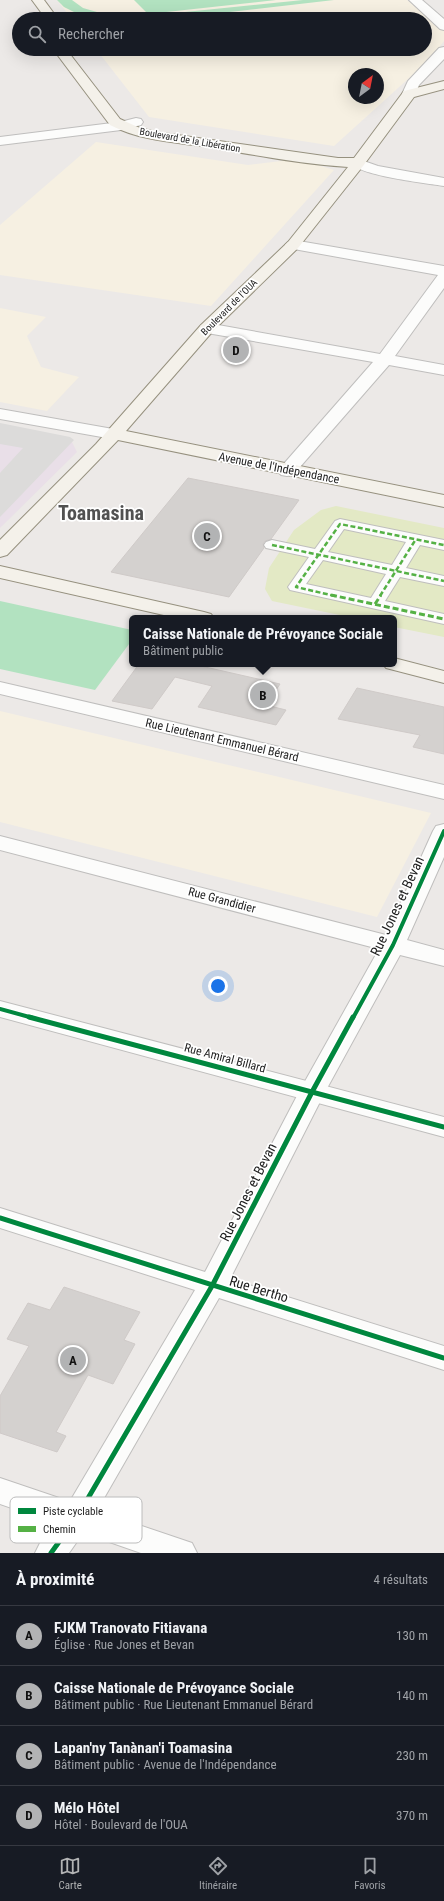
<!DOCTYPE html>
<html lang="fr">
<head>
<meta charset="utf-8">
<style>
	body { margin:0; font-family:"Roboto Condensed",sans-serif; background:#20242c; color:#f1f3f6 }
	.compass { position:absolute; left:348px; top:68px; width:36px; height:36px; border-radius:50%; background:#171b24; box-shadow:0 4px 16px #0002; rotate:32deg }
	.you { position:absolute; left:218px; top:986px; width:14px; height:14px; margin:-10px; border:3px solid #fff; border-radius:50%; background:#1a73e8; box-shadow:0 0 0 6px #1a73e833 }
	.badge { display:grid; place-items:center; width:26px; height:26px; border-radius:50%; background:#b2b3b4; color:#111; font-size:13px; font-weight:700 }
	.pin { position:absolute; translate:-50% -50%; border:2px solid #fff; box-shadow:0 1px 4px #0006 }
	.popup { position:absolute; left:129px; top:615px; width:268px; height:52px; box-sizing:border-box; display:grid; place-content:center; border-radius:6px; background:#171b24; filter:drop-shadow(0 1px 3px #0005); font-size:13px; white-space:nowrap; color:#9ea1a6 }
	.popup b { font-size:15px; color:#f1f3f6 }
	.popup::after { content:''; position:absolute; left:50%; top:100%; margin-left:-8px; border:8px solid transparent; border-top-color:#171b24 }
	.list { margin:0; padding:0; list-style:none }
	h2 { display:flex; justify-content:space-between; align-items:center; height:52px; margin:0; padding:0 16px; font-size:17px }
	h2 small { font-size:13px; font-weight:400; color:#9ea1a6 }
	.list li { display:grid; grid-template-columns:26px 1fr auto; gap:12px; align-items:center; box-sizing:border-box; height:60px; padding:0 16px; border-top:1px solid #363941 }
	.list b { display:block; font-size:15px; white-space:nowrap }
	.list p { margin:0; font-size:13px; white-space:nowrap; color:#9ea1a6 }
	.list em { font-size:13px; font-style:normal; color:#9ea1a6 }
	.icon { flex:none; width:22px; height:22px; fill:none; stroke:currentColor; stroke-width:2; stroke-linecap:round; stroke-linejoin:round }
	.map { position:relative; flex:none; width:444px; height:1553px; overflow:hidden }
	.search { position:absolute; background:#171b24; box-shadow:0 4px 16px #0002; left:12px; right:12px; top:12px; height:44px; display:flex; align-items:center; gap:10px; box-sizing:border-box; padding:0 14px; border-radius:22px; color:#9ea1a6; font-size:15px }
	.sheet { height:292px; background:#171b24 }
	nav { display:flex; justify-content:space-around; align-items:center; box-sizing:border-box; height:56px; border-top:1px solid #363941; background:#171b24; font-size:11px; color:#9ea1a6 }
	nav a { display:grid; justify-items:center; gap:2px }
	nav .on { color:#b2b3b4 }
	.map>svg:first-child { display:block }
</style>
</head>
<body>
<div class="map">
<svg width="444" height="1553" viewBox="0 0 444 1553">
	<rect width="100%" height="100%" fill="#ece9e7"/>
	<polygon fill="#e9dfe8" points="0,425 71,440 77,452 0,528"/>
	<g fill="#f6f0e2" fill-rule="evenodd">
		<path d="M57,0H407L444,31V41L429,60L334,146L149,117L96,49H425V19H72ZM354,74H378V98H354Z"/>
		<polygon points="96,142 248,165 298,159 334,170 211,306 0,275 0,225"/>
		<polygon points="0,308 46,317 27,336 41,367 79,377 47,411 0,402"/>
		<polygon points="0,711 431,813 377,917 0,822"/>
	</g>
	<polygon fill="#e3e9c5" points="336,506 444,528 444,637 394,627 394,618 354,618 272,601 265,589 269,568 294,530 321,510"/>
	<g fill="#b2e2c0">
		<polygon points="57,0 72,0 83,8 104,14 136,17 303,0 334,0 169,19 96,18 74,12 64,7"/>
		<polygon points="134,0 276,0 148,14"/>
		<polygon points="0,601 132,630 132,640 95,690 0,669"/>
	</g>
	<polygon fill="#dcdbda" points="0,423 70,437 74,440 0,517 0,473 23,448 0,444"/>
	<g fill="#d4d1cf" stroke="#cfcac8">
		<polygon points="188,478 299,500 271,539 265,541 263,544 264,548 229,597 111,572"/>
		<polygon points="139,664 192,664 280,684 266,705 286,710 276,725 198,707 212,686 175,677 152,709 112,701"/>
		<polygon points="357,688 444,707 444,754 413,747 420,735 338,719"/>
		<polygon points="64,1287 140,1312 124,1340 135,1344 113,1384 88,1375 56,1432 66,1436 57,1452 0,1433 0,1396 29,1346 7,1339 28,1303 50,1310"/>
	</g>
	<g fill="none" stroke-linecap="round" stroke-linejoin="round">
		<g stroke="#bfbebd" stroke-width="2">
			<path id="pedestrian" d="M340,519L444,540V550L420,545L406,568L444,576V586L400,577L385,601L444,614V624L290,590L288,587L309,557L266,548L264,545L266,542L272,540L315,549L335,521ZM344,529L406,542L392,565L328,552ZM323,560L386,574L371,598L306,584Z"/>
		</g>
		<g stroke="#bfbebd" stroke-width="2">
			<g id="minor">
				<polygon points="409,0 422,0 444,19 444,30 440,29"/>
				<polygon points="444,47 444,59 419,85 414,97 404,97 402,94 408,81 439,48"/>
				<polygon points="136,118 141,119 143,122 141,125 121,130 0,145 0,137 120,122"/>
				<polygon points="293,240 444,266 444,288 395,356 444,365 444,375 389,365 293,475 287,476 281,475 278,471 281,467 373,362 207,333 201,331 199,328 201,325 207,323 380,354 438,275 288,248 285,245 288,242"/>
				<polygon points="444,824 444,857 407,940 444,950 444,966 400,955 325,1092 230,1279 444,1346 444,1370 219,1298 88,1526 69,1553 35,1553 40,1543 66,1508 195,1290 0,1228 0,1208 205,1272 299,1092 379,949 0,850 0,836 386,935 433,831 436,826"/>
			</g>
		</g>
		<g stroke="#bfbebd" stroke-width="2">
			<g id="tertiary">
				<path d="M358,159L378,166L444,178V186C426,183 360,176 351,163L353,160Z"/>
				<polygon points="0,409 113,429 119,430 122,434 119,438 113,439 0,419"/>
				<polygon points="0,682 444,785 444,799 0,694"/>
				<polygon points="0,1001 444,1117 444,1137 0,1017"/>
				<polygon points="0,1478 192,1543 197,1553 141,1553 0,1504"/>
			</g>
		</g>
		<g stroke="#96917f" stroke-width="2">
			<g id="secondary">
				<polygon points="32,0 44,0 58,19 46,19"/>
				<path d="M53,49H66L120,119L140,128L156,132L338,158H354L404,91L444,81V89L414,97L363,166L298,248L213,331L126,431L444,495V507L118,440L7,555L0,557V540L96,444L201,325L288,242L348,167C301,164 254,155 208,147C175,142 141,141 110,125Z"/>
				<polygon points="0,566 204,612 211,614 214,618 177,618 0,578"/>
				<polygon points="394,658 444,671 444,683 386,668 383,664 394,664"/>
			</g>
		</g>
		<use href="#pedestrian" fill="#fcfcfb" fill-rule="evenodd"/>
		<use href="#minor" fill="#fcfcfb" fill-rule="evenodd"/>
		<use href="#tertiary" fill="#fcfcfb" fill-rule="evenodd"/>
		<use href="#secondary" fill="#f4f1ea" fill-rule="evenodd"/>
		<g stroke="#55b145" stroke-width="2.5" stroke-dasharray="5 2.5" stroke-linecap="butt">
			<polyline points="272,545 444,581"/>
			<polyline points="335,596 296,587 340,524 444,545"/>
			<polyline points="380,596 416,539"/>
		</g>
		<g stroke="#55b145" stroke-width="3" stroke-dasharray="6 3" stroke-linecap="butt">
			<polyline points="331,595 444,619"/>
			<polyline points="375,604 381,595"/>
		</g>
		<g stroke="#fff" stroke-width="6">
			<g id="cycleway-far1">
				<polyline points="0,1009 33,1018"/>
				<polyline points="353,1018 393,945 444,831"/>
			</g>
		</g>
		<g stroke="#fff" stroke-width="8">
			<g id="cycleway">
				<polyline points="29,1017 444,1127"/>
				<polyline points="0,1218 444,1358"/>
				<polyline points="51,1553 77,1517 212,1286 312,1092 353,1017"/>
			</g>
		</g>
		<use href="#cycleway-far1" stroke="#00873e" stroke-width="4"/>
		<use href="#cycleway" stroke="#00873e" stroke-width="5"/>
	</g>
	<g text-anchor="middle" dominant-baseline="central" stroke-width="3.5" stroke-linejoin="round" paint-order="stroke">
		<g font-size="10" fill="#1e1e1e" stroke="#fff">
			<text transform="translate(190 140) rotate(10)">Boulevard de la Libération</text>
			<text transform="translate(229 307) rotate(-45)">Boulevard de l'OUA</text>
		</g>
		<g font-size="12" fill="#1e1e1e" stroke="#fff">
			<text transform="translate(279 468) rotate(11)">Avenue de l'Indépendance</text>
			<text transform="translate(222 740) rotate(13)">Rue Lieutenant Emmanuel Bérard</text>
			<text transform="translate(222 900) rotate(15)">Rue Grandidier</text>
			<text transform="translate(225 1058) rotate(15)">Rue Amiral Billard</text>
		</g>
		<g font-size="14" fill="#1e1e1e" stroke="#fff">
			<text transform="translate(397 906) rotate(-65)">Rue Jones et Bevan</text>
			<text transform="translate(248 1192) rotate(-63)">Rue Jones et Bevan</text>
			<text transform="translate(259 1289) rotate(17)">Rue Bertho</text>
		</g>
		<g font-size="20" font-weight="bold" fill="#515151" stroke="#fff">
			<text x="101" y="513">Toamasina</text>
		</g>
	</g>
	<rect x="10" y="1497" width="132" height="46" rx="6" fill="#fff" stroke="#bcbcbc" stroke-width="1"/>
	<rect x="18" y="1508" width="18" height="6" fill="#00873e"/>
	<rect x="18" y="1526" width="18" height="6" fill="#55b145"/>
	<g font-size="11" fill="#1e1e1e">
		<text x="43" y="1515">Piste cyclable</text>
		<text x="43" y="1533">Chemin</text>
	</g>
</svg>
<svg class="compass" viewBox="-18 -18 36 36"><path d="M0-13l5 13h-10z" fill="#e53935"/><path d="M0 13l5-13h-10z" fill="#9ea1a6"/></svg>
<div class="you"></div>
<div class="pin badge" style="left:73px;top:1360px">A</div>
<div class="pin badge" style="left:263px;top:695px">B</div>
<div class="popup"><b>Caisse Nationale de Prévoyance Sociale</b>Bâtiment public</div>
<div class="pin badge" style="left:207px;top:536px">C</div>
<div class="pin badge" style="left:236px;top:350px">D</div>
<div class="search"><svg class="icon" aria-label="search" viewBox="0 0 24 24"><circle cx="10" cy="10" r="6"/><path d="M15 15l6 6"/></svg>Rechercher</div>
</div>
<section class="sheet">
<h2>À proximité<small>4 résultats</small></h2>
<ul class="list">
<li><span class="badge">A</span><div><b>FJKM Tranovato Fitiavana</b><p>Église · Rue Jones et Bevan</p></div><em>130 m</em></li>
<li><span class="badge">B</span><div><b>Caisse Nationale de Prévoyance Sociale</b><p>Bâtiment public · Rue Lieutenant Emmanuel Bérard</p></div><em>140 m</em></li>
<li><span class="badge">C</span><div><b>Lapan'ny Tanànan'i Toamasina</b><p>Bâtiment public · Avenue de l'Indépendance</p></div><em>230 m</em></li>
<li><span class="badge">D</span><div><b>Mélo Hôtel</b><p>Hôtel · Boulevard de l'OUA</p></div><em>370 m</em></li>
</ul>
</section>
<nav>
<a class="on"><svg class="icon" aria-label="map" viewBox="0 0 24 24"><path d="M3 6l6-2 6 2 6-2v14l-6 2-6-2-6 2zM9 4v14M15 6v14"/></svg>Carte</a>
<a><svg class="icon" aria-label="directions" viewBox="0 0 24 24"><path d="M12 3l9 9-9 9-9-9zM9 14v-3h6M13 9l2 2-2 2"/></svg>Itinéraire</a>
<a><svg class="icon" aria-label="saved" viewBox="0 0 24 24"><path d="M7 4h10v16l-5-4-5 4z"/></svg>Favoris</a>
</nav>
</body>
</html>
